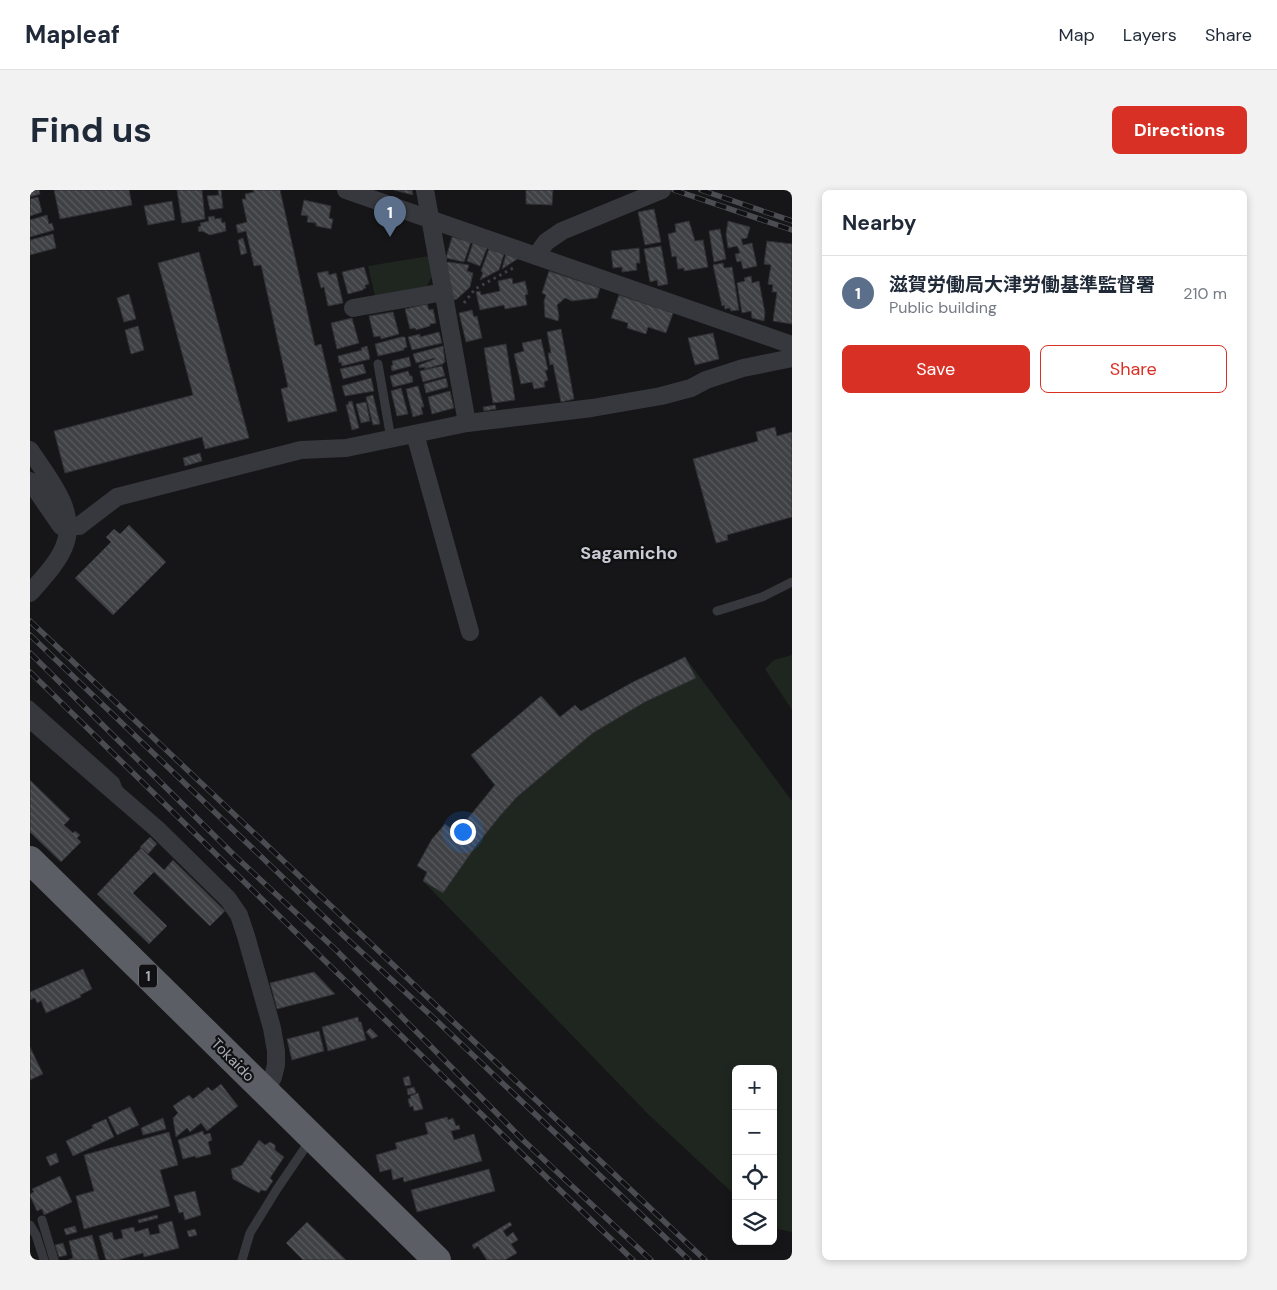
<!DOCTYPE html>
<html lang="en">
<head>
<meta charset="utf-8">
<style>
	body { margin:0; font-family:"DM Sans","Noto Sans JP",sans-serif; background:#f2f2f3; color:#1f2937 }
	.controls { position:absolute; right:15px; bottom:15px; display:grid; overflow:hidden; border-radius:8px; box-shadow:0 2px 8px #0003 }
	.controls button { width:45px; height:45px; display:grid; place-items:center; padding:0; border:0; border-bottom:1px solid #e0e1e3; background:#fff; color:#1f2937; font:25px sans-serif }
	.you { position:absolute; left:432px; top:641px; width:18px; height:18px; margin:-12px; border:4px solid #fff; border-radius:50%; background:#1a73e8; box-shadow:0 0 0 8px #1a73e833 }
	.badge { display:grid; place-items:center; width:32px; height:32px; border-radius:50%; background:#d93025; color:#fff; font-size:16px; font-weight:700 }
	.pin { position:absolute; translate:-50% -41px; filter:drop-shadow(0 1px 2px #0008) }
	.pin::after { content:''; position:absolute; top:26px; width:18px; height:15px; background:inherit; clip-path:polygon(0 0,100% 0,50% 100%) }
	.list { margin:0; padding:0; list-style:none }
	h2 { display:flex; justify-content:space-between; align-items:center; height:65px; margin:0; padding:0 20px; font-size:21px }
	h2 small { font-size:16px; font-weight:400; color:#747a83 }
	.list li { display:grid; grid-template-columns:32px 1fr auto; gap:15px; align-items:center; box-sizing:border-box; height:75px; padding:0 20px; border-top:1px solid #e0e1e3 }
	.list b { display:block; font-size:19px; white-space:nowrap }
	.list p { margin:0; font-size:16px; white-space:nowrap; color:#747a83 }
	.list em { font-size:16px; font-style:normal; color:#747a83 }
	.actions { display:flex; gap:10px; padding:15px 20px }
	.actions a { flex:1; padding:11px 0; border:1px solid #d93025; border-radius:8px; text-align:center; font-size:18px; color:#d93025 }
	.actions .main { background:#d93025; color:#fff }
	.icon { flex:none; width:28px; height:28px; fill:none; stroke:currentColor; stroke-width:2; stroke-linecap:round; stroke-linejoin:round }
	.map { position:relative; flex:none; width:762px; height:1070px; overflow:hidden; border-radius:8px }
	header { display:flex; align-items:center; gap:30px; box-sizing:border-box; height:70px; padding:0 25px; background:#fff; border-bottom:1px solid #e0e1e3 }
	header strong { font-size:24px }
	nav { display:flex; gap:28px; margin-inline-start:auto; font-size:18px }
	.intro { display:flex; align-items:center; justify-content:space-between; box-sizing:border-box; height:120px; padding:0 30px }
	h1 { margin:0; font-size:35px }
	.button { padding:12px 22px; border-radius:8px; background:#d93025; color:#fff; font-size:18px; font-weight:700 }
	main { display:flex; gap:30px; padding:0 30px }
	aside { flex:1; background:#fff; border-radius:8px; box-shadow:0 2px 8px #0003 }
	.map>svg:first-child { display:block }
</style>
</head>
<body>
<header>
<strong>Mapleaf</strong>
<nav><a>Map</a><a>Layers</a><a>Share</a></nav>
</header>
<div class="intro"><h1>Find us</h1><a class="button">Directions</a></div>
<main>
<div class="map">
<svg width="762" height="1070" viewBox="0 0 762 1070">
	<defs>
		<pattern id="building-back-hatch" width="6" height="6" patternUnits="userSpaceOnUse" patternTransform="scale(1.25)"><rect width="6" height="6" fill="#404145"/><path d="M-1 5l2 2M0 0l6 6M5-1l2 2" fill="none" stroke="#595a5e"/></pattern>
	</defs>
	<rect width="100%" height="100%" fill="#161618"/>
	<g fill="#1e261f">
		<polygon points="399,66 403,84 397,96 345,106 338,76"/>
		<polygon points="762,465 762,520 735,479 744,470"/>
		<polygon points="655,467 762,611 762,1042 743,1038 743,879 706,879 706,1006 619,925 393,691 397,682 387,676 402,649 415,634 426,643 464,595 441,565 511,506 530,527 545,515 551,521 603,492"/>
	</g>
	<g fill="url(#building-back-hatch)" stroke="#303034">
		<polygon points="0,0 9,0 10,4 0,7"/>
		<polygon points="24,0 99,0 102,15 30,29"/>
		<polygon points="147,0 172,0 175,29 152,33"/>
		<polygon points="188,0 191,0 193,18 180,20 177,6 189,5"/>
		<polygon points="223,0 250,0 285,156 291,154 307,221 258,232 251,199 258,197 231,75 224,76 216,41 208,43 206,35 217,32 212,9 216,9 215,4 224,2"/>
		<polygon points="364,0 382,0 383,5"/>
		<polygon points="496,0 523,0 522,15 496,14"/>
		<polygon points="8,7 12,22 0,26 0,9"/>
		<polygon points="274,10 301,16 299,28 303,29 301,39 286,36 286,33 277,32 278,26 271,25"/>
		<polygon points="142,11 145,30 118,35 114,16"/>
		<polygon points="624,19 631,52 615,55 608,22"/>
		<polygon points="17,25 19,34 22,33 24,40 0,47 0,30"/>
		<polygon points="184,26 185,29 191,28 192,33 195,32 196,41 180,45 172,41 169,42 168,37 171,36 170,33 179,31 178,27"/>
		<polygon points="659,31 665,51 673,50 678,77 654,81 654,78 648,79 646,66 642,67 638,44 646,42 645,34"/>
		<polygon points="698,31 720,37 717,48 711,49 713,55 722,53 727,76 713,79 711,71 707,72 705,64 710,63 708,58 707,56 698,58 696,44"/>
		<polygon points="690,39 696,69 684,72 679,41"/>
		<polygon points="23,44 26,58 0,65 0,50"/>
		<polygon points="422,47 441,52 434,72 416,68"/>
		<polygon points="213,48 217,63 211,65 208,50"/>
		<polygon points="737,51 762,54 762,134 743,131 747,102 742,102 743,95 738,94 741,75 734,74"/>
		<polygon points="443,53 457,58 450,76 437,71"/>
		<polygon points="631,56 638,94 628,96 627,90 620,92 614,59"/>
		<polygon points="609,58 610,73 606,73 607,80 592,82 592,77 583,78 581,61"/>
		<polygon points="459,59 474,64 469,80 450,90 453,83 451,81"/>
		<polygon points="169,62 219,248 175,259 172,247 35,283 24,241 163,205 128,73"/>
		<polygon points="476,64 489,68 472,79"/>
		<polygon points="419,72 439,75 437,81 443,83 440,97 427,109 424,110 415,73"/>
		<polygon points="693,73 694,78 702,77 709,120 701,121 700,118 695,119 694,115 692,116 683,75"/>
		<polygon points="334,77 339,94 335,95 336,98 333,99 333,100 318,104 312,82"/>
		<polygon points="298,81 299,85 306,83 313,113 298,116 294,97 291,98 287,83"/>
		<polygon points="519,81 570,98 567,108 542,111 535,108 527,115 529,126 528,131 515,127 514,111 516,105 512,103"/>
		<polygon points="721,86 722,93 729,91 735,123 734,131 722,128 721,121 712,123 707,93 715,91 714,88"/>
		<polygon points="482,88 483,94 495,91 498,104 495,105 497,115 475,119 474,115 450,120 446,102 450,101 451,105 470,101 468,91"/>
		<polygon points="99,104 106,129 94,132 87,108"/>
		<polygon points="589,105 643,123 636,143 618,137 616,144 597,138 598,133 581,128"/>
		<polygon points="397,114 399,120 403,119 406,133 400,134 400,136 386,140 385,138 380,139 375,119"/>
		<polygon points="442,120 444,127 447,126 452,148 436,152 429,123"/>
		<polygon points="363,122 369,144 351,149 350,146 344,147 339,126"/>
		<polygon points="322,128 329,153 307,159 301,133"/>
		<polygon points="108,136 114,160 101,164 95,140"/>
		<polygon points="531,139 544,209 531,212 523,174 520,175 518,163 521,163 517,142"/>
		<polygon points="409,142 412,153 382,160 378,147 390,144 390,147"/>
		<polygon points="683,143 689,169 665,175 658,148"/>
		<polygon points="371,147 375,147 377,157 374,158 374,160 348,166 345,154"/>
		<polygon points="511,149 518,180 515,180 518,190 514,192 515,197 504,199 502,192 491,194 484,164 494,161 492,153"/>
		<polygon points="476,154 485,210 463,213 454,158"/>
		<polygon points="337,156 340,169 312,176 311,172 309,173 308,166 332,160 331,158"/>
		<polygon points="413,156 415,172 413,173 413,174 395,179 395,177 389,178 389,175 405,169 405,168 386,173 383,164"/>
		<polygon points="379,167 381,176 362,181 361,176 363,175 362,171"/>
		<polygon points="333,174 336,183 313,189 310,179"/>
		<polygon points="412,176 415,186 393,192 390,181"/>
		<polygon points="378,181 380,186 382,186 383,192 363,197 360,186"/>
		<polygon points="341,188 344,201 315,206 312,196"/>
		<polygon points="416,188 418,197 396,203 394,194"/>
		<polygon points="388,196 394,217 391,217 393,224 383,227 376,199"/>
		<polygon points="371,198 378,224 367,226 361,201"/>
		<polygon points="420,201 424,218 402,224 398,207"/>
		<polygon points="343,205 350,234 343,235 336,207"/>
		<polygon points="322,211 329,238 322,240 316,215 319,214 318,212"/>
		<polygon points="336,212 340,231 331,233 326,214"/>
		<polygon points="465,215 466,219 454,221 453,217"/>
		<polygon points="745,237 747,246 762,242 762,327 697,345 698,350 686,353 663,269 728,251 726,242"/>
		<polygon points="170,263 172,271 155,276 153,268"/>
		<polygon points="99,335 136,372 83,425 45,388 81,352 76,347 84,339 90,344"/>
		<polygon points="655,467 666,488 615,512 563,543 526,574 487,607 470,626 446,656 413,703 393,691 397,682 387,676 402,649 415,634 426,643 465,595 441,565 511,506 530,527 545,515 551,521 603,492"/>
		<polygon points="0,590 40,629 34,635 43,643 45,641 50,645 47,648 51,652 31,672 0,642"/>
		<polygon points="120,647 127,654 118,664 110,657"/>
		<polygon points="111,658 134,680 143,670 195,721 180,736 124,682 103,703 137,736 119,754 67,704"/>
		<polygon points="53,779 62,799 50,805 51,807 16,823 11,811 7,813 5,808 0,810 0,802"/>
		<polygon points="284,782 305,804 247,819 240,793"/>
		<polygon points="328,827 329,832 331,832 336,850 298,861 292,837"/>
		<polygon points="340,838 348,846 342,849 336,842"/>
		<polygon points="289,841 294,861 262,870 257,849"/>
		<polygon points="0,857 13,884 0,890"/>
		<polygon points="379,886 381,895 375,896 373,888"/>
		<polygon points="191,894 208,916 177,941 171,933 160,942 157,938 146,947 143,928 148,923 143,916 159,905 163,909 178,897 182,901"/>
		<polygon points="384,897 386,903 378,905 377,899"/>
		<polygon points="388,903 393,919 384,921 383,916 380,917 378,909 381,908 380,906"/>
		<polygon points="100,917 109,935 87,945 78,927"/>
		<polygon points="417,927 418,930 423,928 426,936 429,935 430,939 421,941 424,950 444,944 452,971 374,992 373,987 363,990 361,979 350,982 346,965 367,959 365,953 398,944 395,933"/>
		<polygon points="133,928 136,939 113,945 111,938"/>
		<polygon points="76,929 84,947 43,966 36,951 63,938 62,935"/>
		<polygon points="173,941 174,945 180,943 182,950 178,952 181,964 166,968 165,966 153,969 148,950"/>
		<polygon points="139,942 148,975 130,980 140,1016 54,1039 46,1006 64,1001 54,965"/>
		<polygon points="229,950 235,955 240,952 245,955 245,960 254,967 240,988 243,991 236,1001 231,1000 229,1003 203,989 201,979 212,975"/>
		<polygon points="26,963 29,972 20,976 16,967"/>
		<polygon points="459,979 465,1001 387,1022 381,1000"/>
		<polygon points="30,986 42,1012 14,1025 12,1019 7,1021 0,1006 0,1004 4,1002 2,999"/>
		<polygon points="165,1001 171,1025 155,1030 153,1022 149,1023 144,1006"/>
		<polygon points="127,1025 128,1028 109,1033 108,1030"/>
		<polygon points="142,1031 149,1058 114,1067 113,1063 88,1070 76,1070 69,1046 82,1042 84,1050 93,1048 91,1040 104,1037 105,1042 118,1038 120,1045 130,1043 128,1035"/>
		<polygon points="277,1032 316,1070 273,1070 256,1053"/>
		<polygon points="480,1032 482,1035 473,1041 477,1047 483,1042 488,1050 481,1054 487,1063 475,1070 457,1070 448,1056 444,1059 442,1055"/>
		<polygon points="45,1036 47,1042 36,1045 34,1039"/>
		<polygon points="165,1039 167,1045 159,1047 157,1041"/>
		<polygon points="62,1045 69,1070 38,1070 43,1068 39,1051"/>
		<polygon points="33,1053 37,1065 29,1067 25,1055"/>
	</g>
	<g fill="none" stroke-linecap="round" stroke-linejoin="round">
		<polyline stroke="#3d3f44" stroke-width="3" stroke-dasharray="2.5 4" stroke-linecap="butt" points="434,113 445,99 483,78"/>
		<g stroke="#37383d" stroke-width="9">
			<polyline points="348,174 361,249"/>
			<polyline points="687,421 732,407 762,392"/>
			<polyline points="0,515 85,591 89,601"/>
			<polyline points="12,1030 24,1070"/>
			<polyline points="0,1035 6,1045 14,1070"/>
			<polyline points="212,1070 220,1043 247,999 281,949"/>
		</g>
		<g stroke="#37383d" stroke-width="18">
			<polyline points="316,0 762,155"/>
			<polyline points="395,0 437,233"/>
			<polyline points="506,66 516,52 532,41 632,0"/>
			<polyline points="323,118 414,102"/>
			<polyline points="385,244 440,442"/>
			<path d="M0,260C18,288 49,322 34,357C27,374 12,389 0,403"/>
			<polyline points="0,291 31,336 49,336 87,307 271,260 316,258 437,233 562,218 631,206 661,198 676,190 713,178 762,168"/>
			<polyline points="0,529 127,639 198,709 209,725 216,746 242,838 246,861 246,875 243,887 235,902"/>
		</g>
		<polyline stroke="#5b5e65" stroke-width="28" points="0,670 407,1070"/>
		<g stroke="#4a4c52" stroke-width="5.5">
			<g id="rail">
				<polyline points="644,0 762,40"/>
				<polyline points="671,0 762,31"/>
				<polyline points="0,431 675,1070"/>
				<polyline points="0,445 315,747 408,832 659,1070"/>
				<polyline points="0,463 206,667 305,759 494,951 621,1070"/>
				<polyline points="0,482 487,959 603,1070"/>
			</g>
		</g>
		<use href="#rail" stroke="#111113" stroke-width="4" stroke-dasharray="11" stroke-linecap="butt"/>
	</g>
	<g text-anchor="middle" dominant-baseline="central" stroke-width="4.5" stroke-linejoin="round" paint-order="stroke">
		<rect fill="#111113" stroke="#7b7e86" stroke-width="1" x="109" y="774.5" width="18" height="23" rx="4"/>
		<g font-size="14" font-weight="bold" fill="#a8adb8">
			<text x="118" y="786">1</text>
		</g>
		<g font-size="15" fill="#a8adb8" stroke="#111113">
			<text transform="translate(203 870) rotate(45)">Tokaido</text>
		</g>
		<g font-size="18" font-weight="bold" fill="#c9ccd4" stroke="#111113">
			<text x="599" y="363">Sagamicho</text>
		</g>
	</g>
</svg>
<div class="controls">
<button>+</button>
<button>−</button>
<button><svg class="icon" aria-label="locate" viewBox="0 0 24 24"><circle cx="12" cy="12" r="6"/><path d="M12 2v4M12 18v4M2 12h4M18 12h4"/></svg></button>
<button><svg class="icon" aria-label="layers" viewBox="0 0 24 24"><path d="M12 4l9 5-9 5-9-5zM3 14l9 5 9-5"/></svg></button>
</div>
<div class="you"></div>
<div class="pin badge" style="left:360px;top:47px;background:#5c6f8a">1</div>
</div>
<aside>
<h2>Nearby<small></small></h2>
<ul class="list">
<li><span class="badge" style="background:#5c6f8a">1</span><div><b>滋賀労働局大津労働基準監督署</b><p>Public building</p></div><em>210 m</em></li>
</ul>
<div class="actions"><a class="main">Save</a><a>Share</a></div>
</aside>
</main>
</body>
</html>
